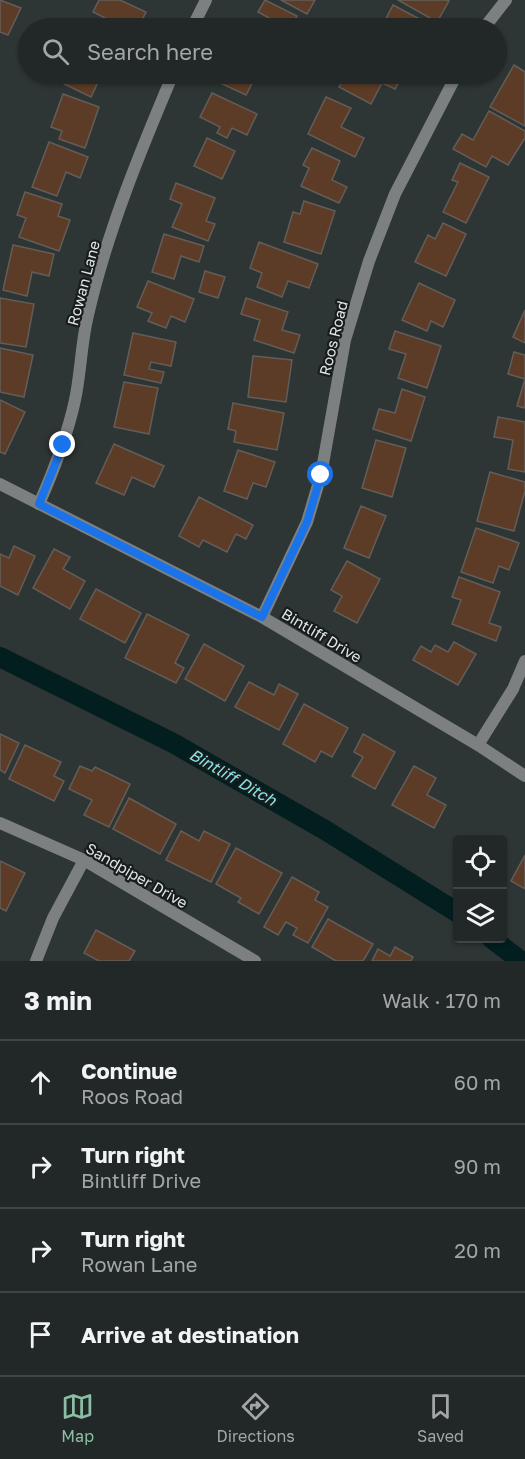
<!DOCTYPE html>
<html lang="en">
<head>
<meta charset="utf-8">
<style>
	body { margin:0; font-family:"Golos Text",sans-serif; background:#2e3434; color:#f1f3f6 }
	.controls { position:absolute; right:18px; bottom:18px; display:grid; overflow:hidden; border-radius:6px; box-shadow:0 2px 4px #0004 }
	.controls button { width:54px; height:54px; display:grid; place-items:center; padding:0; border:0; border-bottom:2px solid #3f4445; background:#222828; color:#f1f3f6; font:30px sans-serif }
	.stop { position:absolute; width:18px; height:18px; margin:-14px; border:4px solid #1a73e8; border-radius:50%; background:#fff }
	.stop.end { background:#1a73e8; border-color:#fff; box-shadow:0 2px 6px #0008 }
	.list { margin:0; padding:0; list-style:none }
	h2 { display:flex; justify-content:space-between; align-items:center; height:78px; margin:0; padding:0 24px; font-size:26px }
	h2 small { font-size:20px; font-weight:400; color:#a2a6a8 }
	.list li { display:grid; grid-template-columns:39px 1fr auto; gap:18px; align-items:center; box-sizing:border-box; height:84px; padding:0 24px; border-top:2px solid #3f4445 }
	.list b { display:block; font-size:22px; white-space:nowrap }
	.list p { margin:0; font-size:20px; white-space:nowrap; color:#a2a6a8 }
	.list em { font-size:20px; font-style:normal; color:#a2a6a8 }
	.icon { flex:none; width:33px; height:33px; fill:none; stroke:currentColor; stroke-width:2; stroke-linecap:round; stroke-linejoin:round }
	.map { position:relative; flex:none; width:525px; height:961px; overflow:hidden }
	.search { position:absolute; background:#222828; box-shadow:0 2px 4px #0004; left:18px; right:18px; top:18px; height:66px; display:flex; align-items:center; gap:15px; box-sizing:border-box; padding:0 21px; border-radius:33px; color:#a2a6a8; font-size:22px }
	.sheet { height:414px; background:#222828 }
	nav { display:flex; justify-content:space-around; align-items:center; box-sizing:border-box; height:84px; border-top:2px solid #3f4445; background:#222828; font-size:16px; color:#a2a6a8 }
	nav a { display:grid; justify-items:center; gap:3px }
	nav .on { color:#8abfa5 }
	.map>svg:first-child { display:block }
</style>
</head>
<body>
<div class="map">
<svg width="525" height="961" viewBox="0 0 525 961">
	<rect width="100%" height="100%" fill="#2e3535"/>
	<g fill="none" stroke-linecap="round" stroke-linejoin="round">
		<g stroke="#021e1f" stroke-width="20">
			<polyline points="0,657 173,743 325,830 458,913"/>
			<polyline points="491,938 521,961"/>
		</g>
	</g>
	<g fill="#5d3c27" stroke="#635d59" stroke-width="1.5">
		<polygon points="0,0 21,8 8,35 0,32"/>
		<polygon points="99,0 120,0 146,12 138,28 107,28 111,21 93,12"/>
		<polygon points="265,0 297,16 290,28 266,28 271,19 258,12"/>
		<polygon points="281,0 315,0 307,14"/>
		<polygon points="398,0 446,0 449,1 437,22"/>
		<polygon points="393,5 431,25 429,28 381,28"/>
		<polygon points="514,65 525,72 525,126 490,107"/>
		<polygon points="68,74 119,74 114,83 101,76 91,97 64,84"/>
		<polygon points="225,74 257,74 246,95 220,83"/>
		<polygon points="346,74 404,74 395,89 382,83 371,104 339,87"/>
		<polygon points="212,93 257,114 247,135 232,128 227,138 217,133 220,127 200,117"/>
		<polygon points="63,94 99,107 85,148 59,139 62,131 51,127"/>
		<polygon points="326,97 351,108 341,127 364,138 355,157 308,134"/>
		<polygon points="489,111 525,131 525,138 508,165 492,156 486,167 453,149 462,134 473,140"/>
		<polygon points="207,138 235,151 222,179 194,166"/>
		<polygon points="49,142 88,157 80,178 66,172 57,196 32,187"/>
		<polygon points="312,148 340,161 332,180 347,187 339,203 301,186 309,168 303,165"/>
		<polygon points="460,163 489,177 466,223 443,212 458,182 452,180"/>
		<polygon points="176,183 215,198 206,221 215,224 208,241 172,227 182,204 170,199"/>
		<polygon points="25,192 62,204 58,216 70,220 59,251 19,237 26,218 17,215"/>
		<polygon points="304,201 335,211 321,254 284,242 293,212 300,214"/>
		<polygon points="443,223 466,234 446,276 415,262 428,235 435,239"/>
		<polygon points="164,234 204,246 199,262 181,256 174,279 152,272"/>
		<polygon points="259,242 318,264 309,288 288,281 282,297 257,287 262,273 250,268"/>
		<polygon points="13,245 54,254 49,276 32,272 27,296 3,290"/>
		<polygon points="205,271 225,277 218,298 199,292"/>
		<polygon points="148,281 194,299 185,322 171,316 166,328 148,321 152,313 137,307"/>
		<polygon points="419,283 455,300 443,327 431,321 427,331 402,320"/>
		<polygon points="0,298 34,304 26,347 0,343"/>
		<polygon points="246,298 288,312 282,330 300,335 294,353 254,340 260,320 241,314"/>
		<polygon points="525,310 525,343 513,337"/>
		<polygon points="395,331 441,346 427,388 398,378 406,354 389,349"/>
		<polygon points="133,333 176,342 171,366 151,362 149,369 164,372 161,383 124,375"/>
		<polygon points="0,348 33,355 24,397 0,392"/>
		<polygon points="514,352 525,355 525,408 517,406 525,379 508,374"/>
		<polygon points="253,356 292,360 286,402 248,397"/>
		<polygon points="124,382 158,388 149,434 114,427"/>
		<polygon points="402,389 425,397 411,441 373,429 379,409 395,413"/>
		<polygon points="0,400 25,412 5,454 0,452"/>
		<polygon points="233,403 284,413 277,450 234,442 236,431 228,429"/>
		<polygon points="498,417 525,422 525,472 508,469 513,440 494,437"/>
		<polygon points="376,440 406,448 392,497 362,488"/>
		<polygon points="114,444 164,466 154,487 132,477 124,495 96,483"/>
		<polygon points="238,450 275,462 266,487 253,483 247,499 224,491"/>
		<polygon points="490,472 525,482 525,491 514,531 477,521"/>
		<polygon points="199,497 253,525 246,539 236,534 227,552 203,540 199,547 179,536"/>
		<polygon points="361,506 386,516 369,558 344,548"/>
		<polygon points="476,528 519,543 509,570 499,566 493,583 461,572"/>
		<polygon points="14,546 35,556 18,595 0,586 0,554 9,558"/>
		<polygon points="54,549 70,557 63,569 85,581 70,609 33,588"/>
		<polygon points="347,561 380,579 357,623 334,611 342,596 331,590"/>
		<polygon points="459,577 500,592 489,623 501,627 496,641 452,624 461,600 452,597"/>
		<polygon points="96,589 141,613 125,643 80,619"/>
		<polygon points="147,614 189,635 175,663 184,668 176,683 125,658"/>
		<polygon points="454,642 476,654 458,685 413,660 421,646 431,652 435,645 448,652"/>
		<polygon points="204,644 244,666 225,701 185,679"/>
		<polygon points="249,682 274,695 279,684 298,694 279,730 235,707"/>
		<polygon points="304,704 348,728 332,757 321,751 315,762 283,744"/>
		<polygon points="0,734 19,743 5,773 0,770"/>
		<polygon points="363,734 395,752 375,789 352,776 363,757 354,752"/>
		<polygon points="25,745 61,762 54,776 64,781 54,801 9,779"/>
		<polygon points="80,766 92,771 95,767 130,784 109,827 84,815 92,800 69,789"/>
		<polygon points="414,766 436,778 427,795 446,805 434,828 392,805"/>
		<polygon points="129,798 176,824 160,854 113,829"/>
		<polygon points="181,831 199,841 204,831 230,844 211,882 166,860"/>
		<polygon points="236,848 282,873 259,914 238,902 241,898 216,884"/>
		<polygon points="525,855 525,889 511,881"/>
		<polygon points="0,861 25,873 6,911 0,908"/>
		<polygon points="292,877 319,892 315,900 328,907 308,943 293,935 297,928 286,922 278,935 264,927"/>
		<polygon points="328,919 373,944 363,961 336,961 312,947"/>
		<polygon points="96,930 135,951 129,961 99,961 84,953"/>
		<polygon points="395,947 413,957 411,961 372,961 378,949 390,956"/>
	</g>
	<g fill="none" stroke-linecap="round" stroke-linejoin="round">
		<g stroke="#7d8081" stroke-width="12">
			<polyline points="192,28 206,0"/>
			<polyline points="484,28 506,0"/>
			<path d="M39,504C54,470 67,437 75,400C81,372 81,343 88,315C107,232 140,152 173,74"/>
			<polyline points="262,617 307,522 321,475 345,340 369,261 395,194 457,74"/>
			<polyline points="478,745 513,689 525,661"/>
			<polyline points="0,823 84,860 255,961"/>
			<polyline points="36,961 53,918 84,860"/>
		</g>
		<polyline stroke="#7d8081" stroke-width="12" points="0,484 262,617 478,745 525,776"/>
	</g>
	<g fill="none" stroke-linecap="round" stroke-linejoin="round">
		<polyline stroke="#1a73e8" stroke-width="8" points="63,445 39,504 262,617 307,522 321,475"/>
	</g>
	<g text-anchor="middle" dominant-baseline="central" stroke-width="4.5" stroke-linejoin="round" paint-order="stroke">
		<g font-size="15" fill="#e0e5e5" stroke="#181c1c">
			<text transform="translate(83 283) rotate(-75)">Rowan Lane</text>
			<text transform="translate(333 338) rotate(-76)">Roos Road</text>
			<text transform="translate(322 635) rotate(31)">Bintliff Drive</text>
			<text transform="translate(137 875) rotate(30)">Sandpiper Drive</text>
		</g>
		<g font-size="16" font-style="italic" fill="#89e3e6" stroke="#181c1c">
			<text transform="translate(233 777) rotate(30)">Bintliff Ditch</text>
		</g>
	</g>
</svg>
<div class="controls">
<button><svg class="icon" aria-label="locate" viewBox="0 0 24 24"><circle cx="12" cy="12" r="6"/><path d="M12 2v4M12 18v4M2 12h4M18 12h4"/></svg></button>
<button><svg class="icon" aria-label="layers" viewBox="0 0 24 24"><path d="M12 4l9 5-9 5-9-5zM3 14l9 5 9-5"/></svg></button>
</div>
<div class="stop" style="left:321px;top:475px"></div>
<div class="stop end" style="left:63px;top:445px"></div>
<div class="search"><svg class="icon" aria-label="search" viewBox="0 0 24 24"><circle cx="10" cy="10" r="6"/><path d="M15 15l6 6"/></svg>Search here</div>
</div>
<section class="sheet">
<h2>3 min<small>Walk · 170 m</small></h2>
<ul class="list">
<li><svg class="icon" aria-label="ahead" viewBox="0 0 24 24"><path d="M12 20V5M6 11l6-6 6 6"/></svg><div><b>Continue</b><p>Roos Road</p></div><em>60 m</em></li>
<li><svg class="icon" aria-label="right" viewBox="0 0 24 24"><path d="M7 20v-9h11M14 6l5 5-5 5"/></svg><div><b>Turn right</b><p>Bintliff Drive</p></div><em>90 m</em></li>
<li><svg class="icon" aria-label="right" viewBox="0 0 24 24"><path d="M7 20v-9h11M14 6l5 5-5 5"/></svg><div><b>Turn right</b><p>Rowan Lane</p></div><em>20 m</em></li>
<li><svg class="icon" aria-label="arrive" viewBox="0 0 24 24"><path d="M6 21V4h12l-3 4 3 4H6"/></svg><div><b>Arrive at destination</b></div></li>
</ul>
</section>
<nav>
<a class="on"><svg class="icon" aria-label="map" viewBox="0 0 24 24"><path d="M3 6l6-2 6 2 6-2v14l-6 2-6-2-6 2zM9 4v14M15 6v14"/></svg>Map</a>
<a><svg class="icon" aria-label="directions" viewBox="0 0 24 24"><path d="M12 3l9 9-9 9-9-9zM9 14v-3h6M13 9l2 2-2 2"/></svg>Directions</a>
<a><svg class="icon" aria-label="saved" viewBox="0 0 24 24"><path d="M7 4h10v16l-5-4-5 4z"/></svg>Saved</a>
</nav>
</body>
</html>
